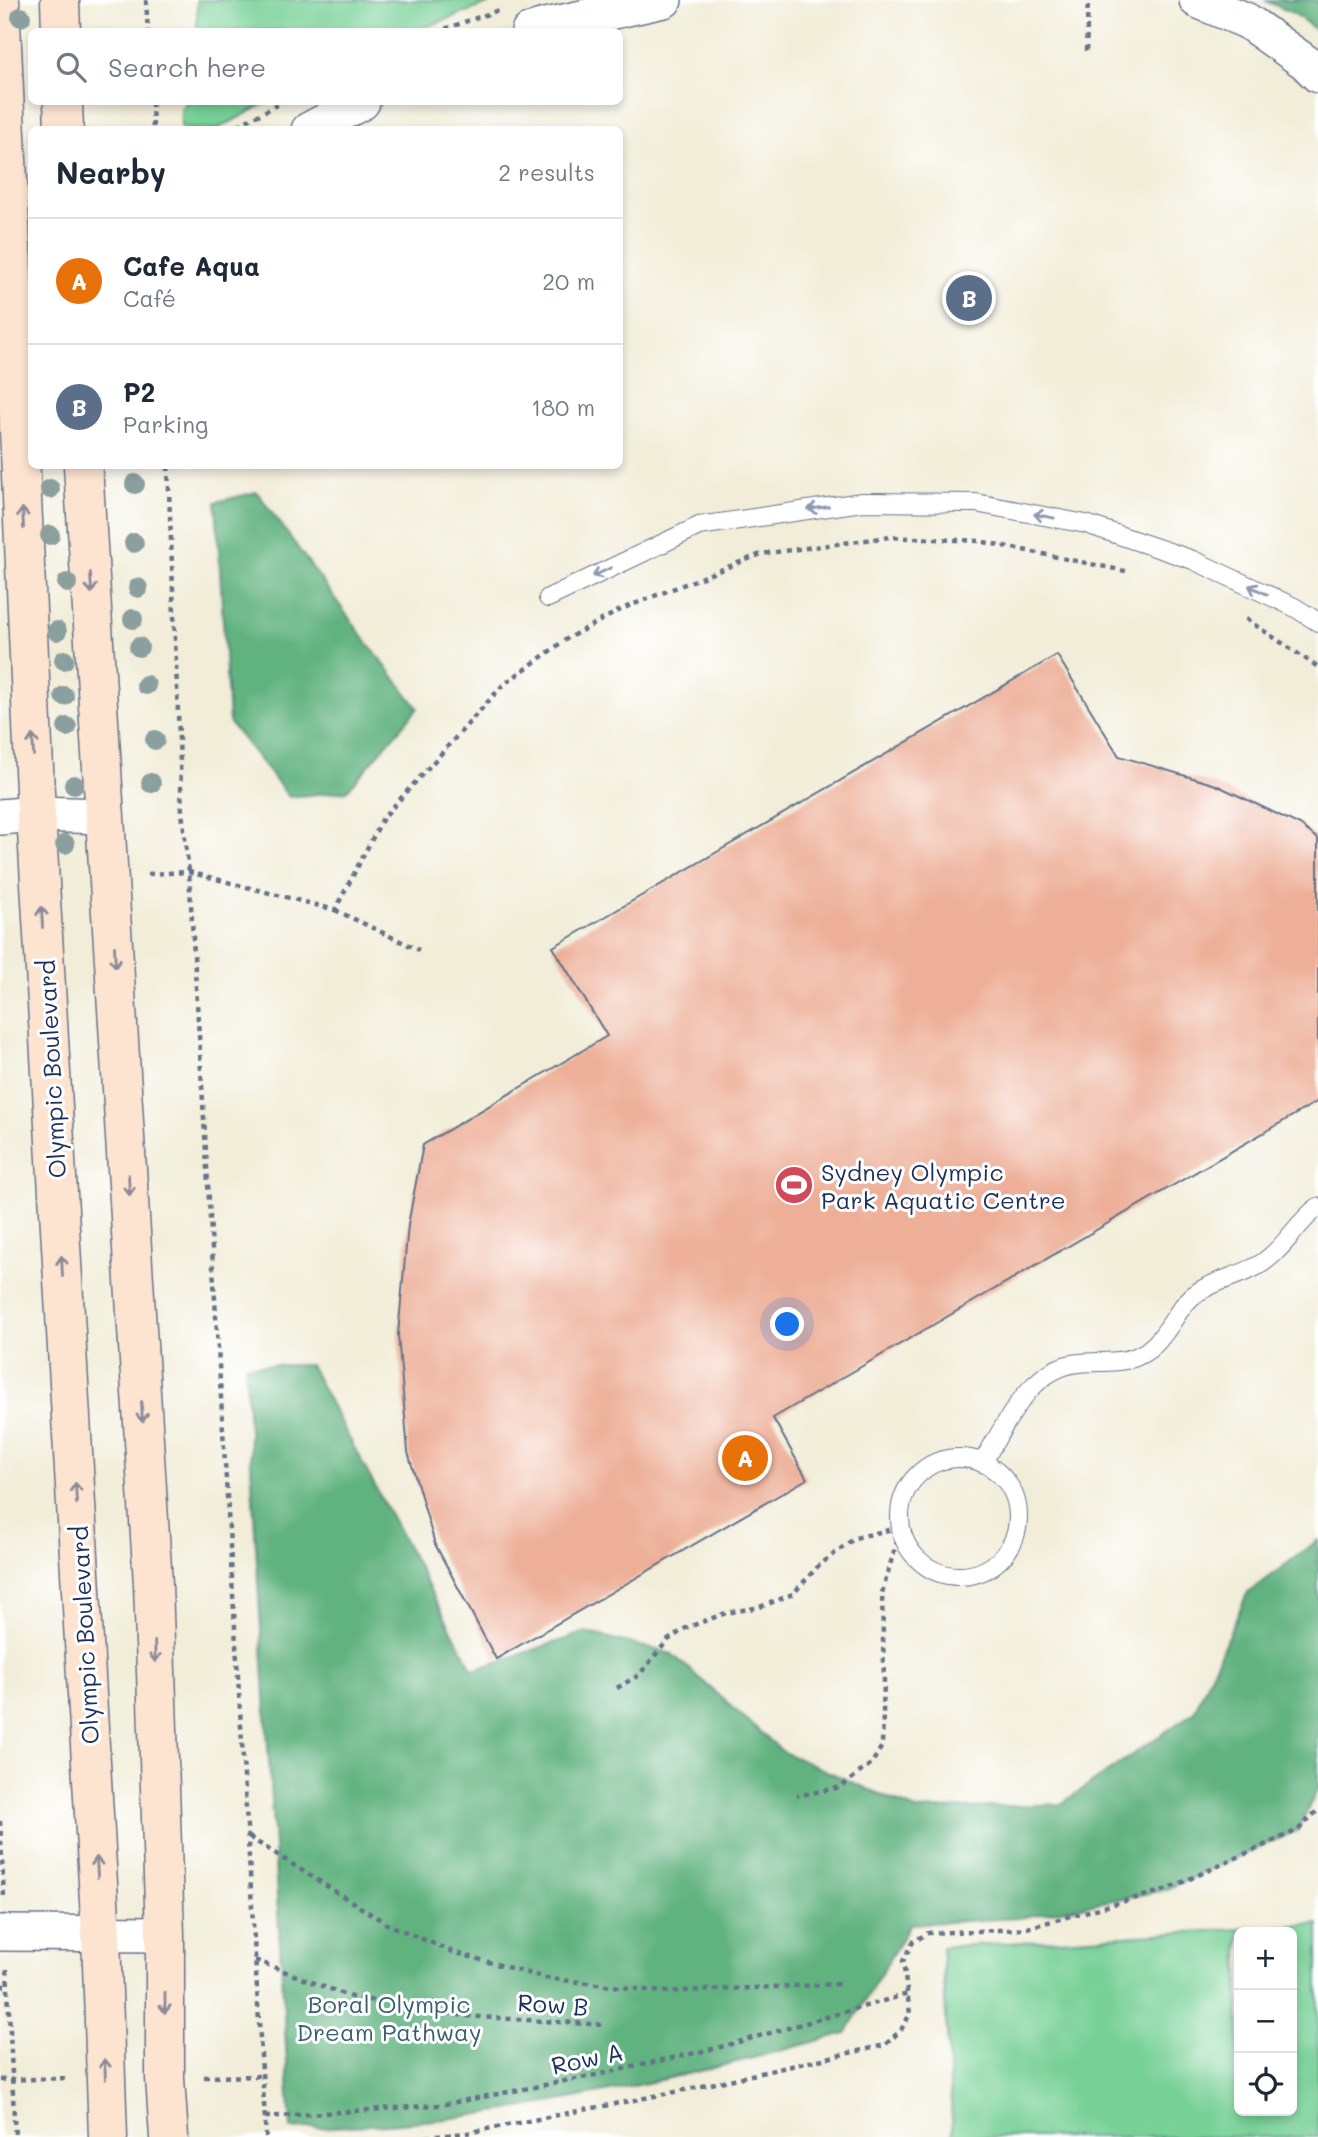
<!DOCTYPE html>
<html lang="en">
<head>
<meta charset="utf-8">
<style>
	body { margin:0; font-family:Mali,sans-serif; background:#f2f2f3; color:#1f2937 }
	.controls { position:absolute; right:21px; bottom:21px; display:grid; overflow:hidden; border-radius:10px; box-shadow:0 4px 10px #0003 }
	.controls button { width:63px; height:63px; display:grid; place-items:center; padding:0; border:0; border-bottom:2px solid #e0e1e3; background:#fff; color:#1f2937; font:35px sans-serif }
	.you { position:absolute; left:788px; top:1325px; width:24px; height:24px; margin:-18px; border:5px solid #fff; border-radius:50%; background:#1a73e8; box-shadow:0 0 0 10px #1a73e833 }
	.badge { display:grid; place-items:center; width:46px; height:46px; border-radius:50%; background:#0f766e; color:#fff; font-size:23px; font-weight:700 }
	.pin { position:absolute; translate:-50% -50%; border:4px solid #fff; box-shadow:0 2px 7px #0006 }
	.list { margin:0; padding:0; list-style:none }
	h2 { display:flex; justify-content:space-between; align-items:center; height:91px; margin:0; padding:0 28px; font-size:30px }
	h2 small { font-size:23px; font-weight:400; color:#747a83 }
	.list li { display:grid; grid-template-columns:46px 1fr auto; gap:21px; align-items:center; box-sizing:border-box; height:126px; padding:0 28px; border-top:2px solid #e0e1e3 }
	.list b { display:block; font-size:26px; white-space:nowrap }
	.list p { margin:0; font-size:23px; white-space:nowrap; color:#747a83 }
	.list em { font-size:23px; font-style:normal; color:#747a83 }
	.icon { flex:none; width:38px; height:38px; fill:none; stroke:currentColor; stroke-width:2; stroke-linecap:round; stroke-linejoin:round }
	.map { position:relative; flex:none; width:1318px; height:2137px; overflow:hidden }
	.search { position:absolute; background:#fff; box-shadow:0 4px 10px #0003; left:28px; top:28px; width:595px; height:77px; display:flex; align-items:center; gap:18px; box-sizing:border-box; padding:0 24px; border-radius:10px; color:#747a83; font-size:26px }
	.panel { position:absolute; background:#fff; box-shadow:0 4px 10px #0003; left:28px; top:126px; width:595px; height:343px; border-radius:10px }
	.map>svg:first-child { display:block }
</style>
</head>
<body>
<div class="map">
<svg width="1318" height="2137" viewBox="0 0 1318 2137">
	<rect width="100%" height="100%" fill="#fff"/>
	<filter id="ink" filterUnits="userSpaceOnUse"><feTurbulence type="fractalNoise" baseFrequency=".0143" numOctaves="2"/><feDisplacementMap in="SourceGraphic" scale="14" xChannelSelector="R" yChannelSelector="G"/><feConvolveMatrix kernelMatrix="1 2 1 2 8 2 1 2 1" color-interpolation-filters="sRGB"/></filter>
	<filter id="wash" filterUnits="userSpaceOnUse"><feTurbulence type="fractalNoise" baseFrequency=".00686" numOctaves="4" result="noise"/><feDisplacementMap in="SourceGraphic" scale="28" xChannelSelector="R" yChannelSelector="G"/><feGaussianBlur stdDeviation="1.57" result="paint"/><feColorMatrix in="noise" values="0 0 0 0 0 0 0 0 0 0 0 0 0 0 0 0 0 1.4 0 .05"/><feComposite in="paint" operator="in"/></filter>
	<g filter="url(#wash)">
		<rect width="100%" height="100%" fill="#f1edd8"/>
		<g fill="#77d096" stroke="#49807a" stroke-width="2" fill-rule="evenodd">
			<polygon points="197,0 498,0 415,31 197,31"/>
			<polygon points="187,102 268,102 217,129 181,129 181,109"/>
			<path d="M1318,1924V2137H953L942,1947ZM1292,1932V2111H1239V1932Z"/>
		</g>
		<g fill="#61b27f" stroke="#3e706e" stroke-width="2">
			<polygon points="1264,0 1318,0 1318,32 1295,14"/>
			<polygon points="257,492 363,637 418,708 347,791 289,797 229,722 216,502"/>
			<path d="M245,1365H310L473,1670L586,1632L672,1654L783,1752L916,1810L1061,1804L1194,1712L1247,1594L1318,1540V1788L1298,1830L1165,1890L1019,1918L910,1924L846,2033C714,2070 581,2101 446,2119C395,2125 342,2126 291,2129Z"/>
		</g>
		<g id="blocks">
			<polygon fill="#edaf97" points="1057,655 1119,756 1216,785 1300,825 1318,839 1318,1101 773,1418 807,1479 496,1659 435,1544 408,1452 398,1335 408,1225 423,1145 607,1036 553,947"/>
		</g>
	</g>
	<g filter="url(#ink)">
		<use href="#blocks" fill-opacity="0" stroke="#667289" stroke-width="2"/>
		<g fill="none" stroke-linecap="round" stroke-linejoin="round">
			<g stroke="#667289" stroke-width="20">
				<g id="lane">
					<polyline points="548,598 699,526 862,502 976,503 1086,524 1193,560 1294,607 1318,622"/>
					<circle cx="959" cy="1517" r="59"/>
					<path d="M982,1463C1005,1427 1029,1367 1079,1363C1107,1360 1131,1367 1154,1345C1171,1329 1179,1304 1198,1292C1221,1277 1250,1275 1270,1257C1288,1242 1299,1221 1318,1207"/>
				</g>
			</g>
			<g stroke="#667289" stroke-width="38">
				<g id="street">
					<polyline points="1197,0 1247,21 1305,62 1318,75"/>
					<polyline points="529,32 541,27 664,0"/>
					<polyline points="309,130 362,102"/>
					<polyline points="0,817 36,814 105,816"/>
					<polyline points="0,1933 165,1934"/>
				</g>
			</g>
			<g stroke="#667289" stroke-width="41">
				<g id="secondary">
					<polyline points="0,0 36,814 101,1935 108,2137"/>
					<polyline points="60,0 61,32"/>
					<polyline points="63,102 64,130"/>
					<polyline points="83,466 153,1584 165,1934 165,2078 169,2137"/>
				</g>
			</g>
			<g stroke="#667289" stroke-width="4.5" stroke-dasharray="5 5" stroke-linecap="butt">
				<polyline points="146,0 148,32"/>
				<polyline points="436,32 499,10"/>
				<polyline points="1086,51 1088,0"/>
				<polyline points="152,102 153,130"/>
				<polyline points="229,130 283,102"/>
				<polyline points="168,466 182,812 189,872 266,2137"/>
				<polyline points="1246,619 1318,667"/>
				<polyline points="148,874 189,872 335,910 383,818 503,685 568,638 624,608 761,554 889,537 979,541 1130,572"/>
				<polyline points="335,910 419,950"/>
				<polyline points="617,1688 639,1675 668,1640 686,1628 726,1613 760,1607 793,1594 818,1566 855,1538 901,1527 882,1593 884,1681 882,1746 872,1763 841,1787 797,1796"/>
				<polyline points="0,1821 4,1897"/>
				<polyline points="249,1837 387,1924 453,1952 546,1978 663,1992 840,1984"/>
				<polyline points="255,1960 351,1997 465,2016 605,2025"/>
				<polyline points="7,1969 15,2137"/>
				<polyline points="0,1986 8,1986"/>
				<polyline points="204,2077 263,2076"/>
				<polyline points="0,2080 70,2078"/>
				<polyline points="265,2117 441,2105 601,2074 717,2048 908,1994"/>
				<polyline points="426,2137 467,2133 680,2091 885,2045 901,2030 910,2014 903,1961 913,1942 928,1933 1023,1929 1165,1890 1298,1830 1318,1810"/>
			</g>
			<use href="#lane" stroke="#fff" stroke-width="18"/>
			<use href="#street" stroke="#fff" stroke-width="35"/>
			<use href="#secondary" stroke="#fde4d1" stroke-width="38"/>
		</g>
		<g fill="#8b9f9e">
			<circle cx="21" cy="17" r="10"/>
			<circle cx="135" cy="484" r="10"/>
			<circle cx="50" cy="489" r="10"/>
			<circle cx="50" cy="535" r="10"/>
			<circle cx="134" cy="543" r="10"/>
			<circle cx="67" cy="583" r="10"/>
			<circle cx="138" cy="588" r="10"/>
			<circle cx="133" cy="619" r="10"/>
			<circle cx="57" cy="631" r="10"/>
			<circle cx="139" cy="647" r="10"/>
			<circle cx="64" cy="660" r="10"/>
			<circle cx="146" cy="685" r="10"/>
			<circle cx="64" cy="696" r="10"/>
			<circle cx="67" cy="727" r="10"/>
			<circle cx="155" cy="740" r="10"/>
			<circle cx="151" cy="783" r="10"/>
			<circle cx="74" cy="785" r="10"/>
			<circle cx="65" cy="844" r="10"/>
		</g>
		<defs><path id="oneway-shaft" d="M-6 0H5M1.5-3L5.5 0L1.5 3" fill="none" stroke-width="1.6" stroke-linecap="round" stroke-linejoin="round" transform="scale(1.75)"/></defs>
		<g stroke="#8d97ae">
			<use href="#oneway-shaft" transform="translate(818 508) rotate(172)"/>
			<use href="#oneway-shaft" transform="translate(1044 516) rotate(-169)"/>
			<use href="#oneway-shaft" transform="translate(602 572) rotate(154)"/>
			<use href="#oneway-shaft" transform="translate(1258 590) rotate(-155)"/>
		</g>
		<g stroke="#8c8a98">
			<use href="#oneway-shaft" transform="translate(23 518) rotate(-93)"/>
			<use href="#oneway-shaft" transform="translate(91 583) rotate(86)"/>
			<use href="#oneway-shaft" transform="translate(33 745) rotate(-93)"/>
			<use href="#oneway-shaft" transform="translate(42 917) rotate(-93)"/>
			<use href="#oneway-shaft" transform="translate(115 957) rotate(87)"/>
			<use href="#oneway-shaft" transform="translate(129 1185) rotate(87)"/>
			<use href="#oneway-shaft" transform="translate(62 1266) rotate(-93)"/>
			<use href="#oneway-shaft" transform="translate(142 1412) rotate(87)"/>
			<use href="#oneway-shaft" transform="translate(76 1493) rotate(-93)"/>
			<use href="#oneway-shaft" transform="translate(155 1652) rotate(88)"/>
			<use href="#oneway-shaft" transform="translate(97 1867) rotate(-93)"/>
			<use href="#oneway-shaft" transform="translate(165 2003) rotate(90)"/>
			<use href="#oneway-shaft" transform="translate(105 2069) rotate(-92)"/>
		</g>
	</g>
	<defs>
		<g id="stadium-disc" transform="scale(2.0125)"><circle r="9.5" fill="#d1495b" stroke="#fff"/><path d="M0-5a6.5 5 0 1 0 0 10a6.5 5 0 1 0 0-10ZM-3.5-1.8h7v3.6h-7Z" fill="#fff"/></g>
	</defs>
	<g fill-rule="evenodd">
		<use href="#stadium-disc" x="794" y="1185"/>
	</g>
	<g text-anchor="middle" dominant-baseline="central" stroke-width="6" stroke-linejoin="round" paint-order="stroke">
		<g font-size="24" fill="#1b2f5e" stroke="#fff">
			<text transform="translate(51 1069) rotate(-93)">Olympic Boulevard</text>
			<text transform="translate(84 1635) rotate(-93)">Olympic Boulevard</text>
			<text transform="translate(553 2004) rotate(4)">Row B</text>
			<text transform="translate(587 2058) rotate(-12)">Row A</text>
		</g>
		<g font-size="24" fill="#1b2f5e" stroke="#fff" text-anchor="start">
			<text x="821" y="1171">Sydney Olympic<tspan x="821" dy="28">Park Aquatic Centre</tspan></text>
		</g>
		<g font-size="24" fill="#375f6f" stroke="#fff">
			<text x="389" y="2003">Boral Olympic<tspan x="389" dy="28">Dream Pathway</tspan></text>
		</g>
	</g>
</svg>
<div class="controls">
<button>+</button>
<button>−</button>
<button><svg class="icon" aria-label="locate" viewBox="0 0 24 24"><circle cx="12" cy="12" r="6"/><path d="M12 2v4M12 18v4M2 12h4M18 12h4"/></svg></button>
</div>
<div class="you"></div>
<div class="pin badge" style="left:745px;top:1458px;background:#e8710a">A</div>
<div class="pin badge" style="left:969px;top:298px;background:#5c6f8a">B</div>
<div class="search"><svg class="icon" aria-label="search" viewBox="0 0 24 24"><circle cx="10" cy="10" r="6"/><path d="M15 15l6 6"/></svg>Search here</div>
<section class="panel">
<h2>Nearby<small>2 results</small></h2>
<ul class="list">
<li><span class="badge" style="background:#e8710a">A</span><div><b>Cafe Aqua</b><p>Café</p></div><em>20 m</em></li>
<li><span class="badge" style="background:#5c6f8a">B</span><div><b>P2</b><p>Parking</p></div><em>180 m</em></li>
</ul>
</section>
</div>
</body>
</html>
